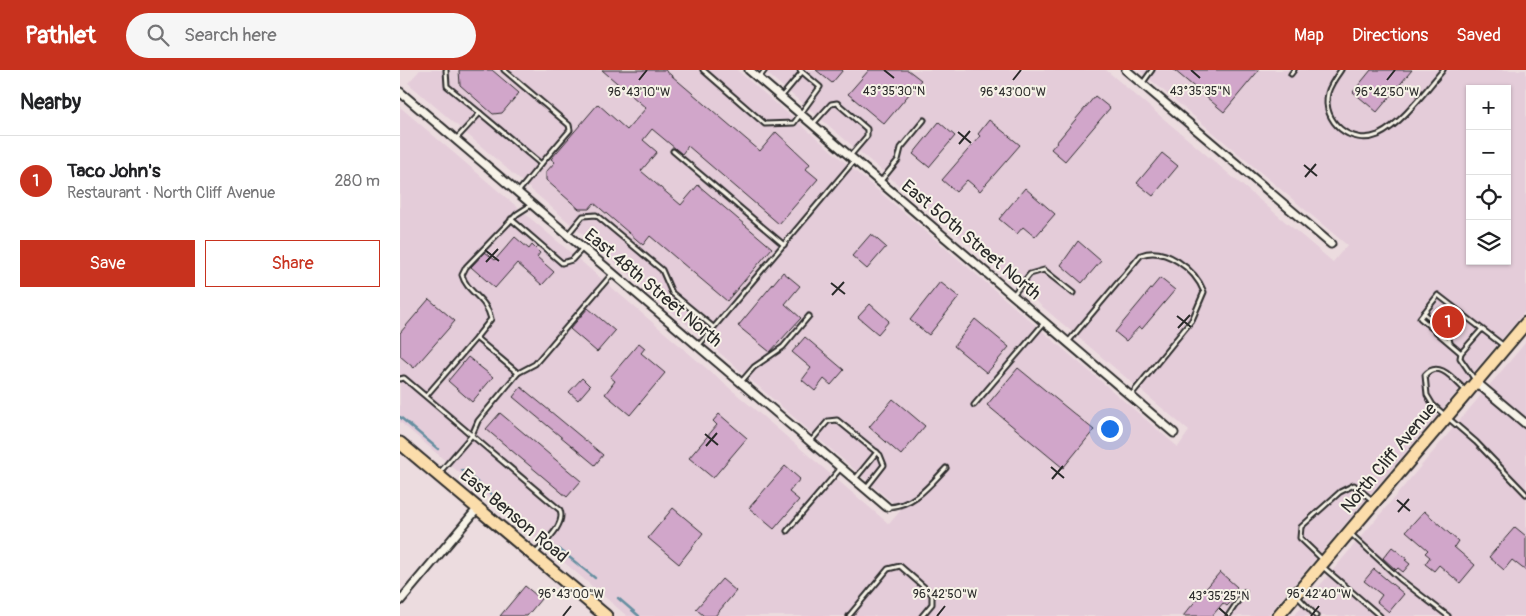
<!DOCTYPE html>
<html lang="en">
<head>
<meta charset="utf-8">
<style>
	body { margin:0; font-family:Pangolin,sans-serif; background:#f6f6f6; color:#202124 }
	.controls { position:absolute; right:15px; top:15px; display:grid; overflow:hidden; border-radius:0px; box-shadow:0 1px 4px #0004 }
	.controls button { width:45px; height:45px; display:grid; place-items:center; padding:0; border:0; border-bottom:1px solid #e0e0e0; background:#fff; color:#202124; font:25px sans-serif }
	.you { position:absolute; left:709px; top:358px; width:18px; height:18px; margin:-12px; border:4px solid #fff; border-radius:50%; background:#1a73e8; box-shadow:0 0 0 8px #1a73e833 }
	.badge { display:grid; place-items:center; width:32px; height:32px; border-radius:50%; background:#c8321e; color:#fff; font-size:16px; font-weight:700 }
	.pin { position:absolute; translate:-50% -50%; border:2px solid #fff; box-shadow:0 1px 5px #0006 }
	.list { margin:0; padding:0; list-style:none }
	h2 { display:flex; justify-content:space-between; align-items:center; height:65px; margin:0; padding:0 20px; font-size:21px }
	h2 small { font-size:16px; font-weight:400; color:#757577 }
	.list li { display:grid; grid-template-columns:32px 1fr auto; gap:15px; align-items:center; box-sizing:border-box; height:90px; padding:0 20px; border-top:1px solid #e0e0e0 }
	.list b { display:block; font-size:19px; white-space:nowrap }
	.list p { margin:0; font-size:16px; white-space:nowrap; color:#757577 }
	.list em { font-size:16px; font-style:normal; color:#757577 }
	.actions { display:flex; gap:10px; padding:15px 20px }
	.actions a { flex:1; padding:11px 0; border:1px solid #c8321e; border-radius:0px; text-align:center; font-size:18px; color:#c8321e }
	.actions .main { background:#c8321e; color:#fff }
	.icon { flex:none; width:28px; height:28px; fill:none; stroke:currentColor; stroke-width:2; stroke-linecap:round; stroke-linejoin:round }
	.map { position:relative; flex:none; width:1126px; height:546px; overflow:hidden }
	header { display:flex; align-items:center; gap:30px; box-sizing:border-box; height:70px; padding:0 25px; background:#c8321e; color:#fff }
	header strong { font-size:24px }
	nav { display:flex; gap:28px; margin-inline-start:auto; font-size:18px }
	.search { width:350px; height:45px; background:#f6f6f6; display:flex; align-items:center; gap:12px; box-sizing:border-box; padding:0 18px; border-radius:28px; color:#757577; font-size:19px }
	main { display:flex }
	aside { flex:1; background:#fff }
	.map>svg:first-child { display:block }
</style>
</head>
<body>
<header>
<strong>Pathlet</strong>
<div class="search"><svg class="icon" aria-label="search" viewBox="0 0 24 24"><circle cx="10" cy="10" r="6"/><path d="M15 15l6 6"/></svg>Search here</div>
<nav><a>Map</a><a>Directions</a><a>Saved</a></nav>
</header>
<main>
<aside>
<h2>Nearby<small></small></h2>
<ul class="list">
<li><span class="badge">1</span><div><b>Taco John's</b><p>Restaurant · North Cliff Avenue</p></div><em>280 m</em></li>
</ul>
<div class="actions"><a class="main">Save</a><a>Share</a></div>
</aside>
<div class="map">
<svg width="1126" height="546" viewBox="0 0 1126 546">
	<rect width="100%" height="100%" fill="#ecdcdf"/>
	<filter id="ink" filterUnits="userSpaceOnUse"><feTurbulence type="fractalNoise" baseFrequency=".02" numOctaves="2"/><feDisplacementMap in="SourceGraphic" scale="10" xChannelSelector="R" yChannelSelector="G"/><feConvolveMatrix kernelMatrix="1 2 1 2 8 2 1 2 1" color-interpolation-filters="sRGB"/></filter>
	<g filter="url(#ink)">
		<g fill="#e4ccd9" fill-rule="evenodd">
			<path d="M20,0H337L778,377L789,361L363,0H706L933,192L947,175L739,0H1126V240L867,546H227L0,352V37L489,454L501,440L8,13ZM1070,19H1107V191H1070Z"/>
			<polygon points="1126,272 1126,546 894,546"/>
		</g>
		<g fill="none" stroke-linecap="round" stroke-linejoin="round">
			<g stroke="#668fa1" stroke-width="2.5">
				<polyline points="0,347 38,379"/>
				<polyline points="62,400 135,460"/>
				<polyline points="159,479 195,508"/>
				<polyline points="218,528 239,546"/>
			</g>
		</g>
		<g fill="#d1a6ca" stroke="#2b2b2b">
			<polygon points="59,0 92,0 119,23 102,43 93,44 60,15"/>
			<polygon points="202,0 265,0 360,81 376,62 410,94 406,99 418,109 379,154 288,76 282,84 252,59 243,70 257,82 241,101 281,135 298,115 372,178 327,231 250,166 243,175 194,133 189,139 179,139 146,110 146,102 155,92 151,89 198,34 227,60 246,38"/>
			<polygon points="416,0 443,0 432,13"/>
			<polygon points="469,0 508,0 521,10 484,54 448,24"/>
			<polygon points="774,0 859,0 824,42"/>
			<polygon points="971,0 1012,0 977,42 953,22"/>
			<polygon points="695,26 710,38 665,91 651,79"/>
			<polygon points="589,50 620,75 580,121 567,110 556,122 542,110 580,66 578,64"/>
			<polygon points="539,52 555,66 529,97 513,84"/>
			<polygon points="762,83 778,96 753,126 737,113"/>
			<polygon points="625,118 655,144 635,167 623,157 617,164 599,149"/>
			<polygon points="471,164 486,177 467,199 452,186"/>
			<polygon points="115,167 129,179 132,175 140,183 137,187 154,202 142,215 117,193 95,218 71,197 85,182 95,190"/>
			<polygon points="678,171 701,191 682,213 661,195"/>
			<polygon points="383,202 400,216 385,234 401,248 370,282 338,256"/>
			<polygon points="760,208 775,220 742,259 739,257 726,271 715,262"/>
			<polygon points="540,212 559,227 529,265 510,250"/>
			<polygon points="29,229 55,251 14,298 0,286 0,263"/>
			<polygon points="470,234 489,251 478,264 458,247"/>
			<polygon points="1041,237 1064,256 1055,267 1033,246"/>
			<polygon points="188,238 215,261 197,282 170,259"/>
			<polygon points="575,249 609,277 587,303 554,276"/>
			<polygon points="405,267 444,300 431,315 424,309 415,321 402,310 411,298 392,282"/>
			<polygon points="239,273 245,278 241,283 265,303 230,345 205,324 215,311 210,307"/>
			<polygon points="68,287 93,307 72,332 48,311"/>
			<polygon points="618,298 694,360 663,398 587,335"/>
			<polygon points="182,308 190,316 178,330 169,322"/>
			<polygon points="121,317 203,385 195,395 113,327"/>
			<polygon points="493,329 525,356 501,385 469,357"/>
			<polygon points="100,343 181,411 167,427 86,359"/>
			<polygon points="319,344 347,368 313,408 289,388 317,355 313,351"/>
			<polygon points="385,396 400,409 389,422 399,430 374,459 349,438"/>
			<polygon points="273,438 303,463 279,494 248,468"/>
			<polygon points="1024,441 1058,471 1054,477 1075,495 1060,513 1039,495 1034,501 1025,494 1030,487 1025,483 1028,480 1006,461"/>
			<polygon points="1115,457 1126,466 1126,501 1112,490 1104,500 1089,487"/>
			<polygon points="992,477 1007,489 1005,490 1010,494 1003,502 998,498 996,500 983,488"/>
			<polygon points="974,499 1004,524 989,542 977,532 982,525 964,511"/>
			<polygon points="820,502 837,517 829,526 833,530 827,536 823,533 812,546 783,546"/>
			<polygon points="322,509 336,521 315,546 304,546 296,539"/>
			<polygon points="125,516 141,529 127,546 100,546"/>
		</g>
		<g fill="none" stroke-linecap="round" stroke-linejoin="round">
			<g stroke="#2b2b2b" stroke-width="7">
				<g id="lane">
					<polyline points="46,0 47,16 80,43"/>
					<polyline points="104,0 169,55 170,60 141,94"/>
					<polyline points="303,0 365,54 394,53 420,17 400,0"/>
					<path d="M941,0C936,7 930,15 928,23C921,52 952,76 978,65C1002,54 1026,20 1043,0"/>
					<polyline points="891,4 894,0"/>
					<polyline points="359,8 365,0"/>
					<polyline points="742,14 752,0"/>
					<polyline points="382,26 402,2"/>
					<polyline points="413,54 431,34 437,33 467,59 467,66 450,86"/>
					<polyline points="56,69 80,43 141,94 118,122"/>
					<polyline points="273,81 384,175"/>
					<polyline points="480,112 498,90 501,78 524,50"/>
					<polyline points="111,149 162,193 172,190 183,178"/>
					<polyline points="168,164 183,146 196,145 262,200 272,223 313,257"/>
					<polyline points="613,225 630,204 644,200 673,223"/>
					<polyline points="1024,243 1048,263 1050,273"/>
					<polyline points="1082,259 1061,283 1020,248 1038,225 1104,276"/>
					<path d="M76,268L91,249C86,227 67,223 62,205L66,197L117,144L131,135"/>
					<path d="M668,272L741,185C765,176 795,199 804,222L792,250L731,325"/>
					<polyline points="299,275 454,91"/>
					<polyline points="1061,283 1060,288 1075,310"/>
					<polyline points="118,303 135,294 212,204"/>
					<path d="M0,309L4,308L160,440C166,455 144,473 135,484"/>
					<polyline points="341,312 354,297 383,277 409,246"/>
					<path d="M1065,320C1054,310 1039,289 1025,305L1027,325L1033,335L1076,372L1126,424"/>
					<polyline points="26,326 76,268 118,303 78,351 72,365 40,402"/>
					<polyline points="574,335 644,253"/>
					<polyline points="411,371 428,351 437,350 480,385 484,395 466,418"/>
					<polyline points="455,409 477,382"/>
					<path d="M488,437C514,436 529,416 546,398"/>
					<polyline points="387,461 440,399"/>
					<polyline points="951,464 1000,509 1048,546"/>
					<polyline points="923,490 900,468 901,457 940,422 954,415 972,430"/>
					<polyline points="923,497 980,546"/>
					<polyline points="898,527 916,546"/>
					<polyline points="449,546 488,499 500,496 532,524 532,534 522,546"/>
					<polyline points="828,546 844,522"/>
				</g>
			</g>
			<g stroke="#2b2b2b" stroke-width="11">
				<g id="street">
					<polyline points="349,0 774,363"/>
					<polyline points="726,0 931,174"/>
					<polyline points="0,22 487,437"/>
					<polyline points="1076,312 1126,354"/>
					<polyline points="0,531 78,438"/>
				</g>
			</g>
			<g stroke="#2b2b2b" stroke-width="15">
				<g id="primary">
					<polyline points="0,373 206,546"/>
					<polyline points="878,546 1126,253"/>
				</g>
			</g>
			<use href="#lane" stroke="#f7f3e8" stroke-width="3"/>
			<use href="#street" stroke="#f7f3e8" stroke-width="7"/>
			<use href="#primary" stroke="#fbddab" stroke-width="11"/>
		</g>
	</g>
	<path fill="none" stroke="#2b2b2b" stroke-width="2" d="M484,0L494,8M791,0L800,8M239,10L247,0M613,10L621,0M987,10L995,0M558,62L571,73M559,74L570,61M904,95L917,106M905,107L916,94M85,180L99,191M86,192L98,179M431,213L445,224M432,225L444,212M777,246L791,257M778,258L790,245M305,364L318,375M306,376L317,363M651,397L664,408M652,409L663,396M997,430L1010,441M998,442L1009,429M819,538L828,546M163,546L171,536M537,546L545,536M911,546L919,536"/>
	<g text-anchor="middle" dominant-baseline="central" stroke-width="4" stroke-linejoin="round" paint-order="stroke">
		<g font-size="18" fill="#2b2b2b" stroke="#f7f3e8">
			<text transform="translate(571 170) rotate(40)">East 50th Street North</text>
			<text transform="translate(253 218) rotate(40)">East 48th Street North</text>
			<text transform="translate(989 388) rotate(-50)">North Cliff Avenue</text>
			<text transform="translate(114 446) rotate(40)">East Benson Road</text>
		</g>
	</g>
	<g font-size="12" text-anchor="middle" fill="#2b2b2b" stroke="#f7f3e8" stroke-width="4" stroke-linejoin="round" paint-order="stroke">
		<text x="494" y="25">43°35'30"N</text>
		<text x="800" y="25">43°35'35"N</text>
		<text x="239" y="26">96°43'10"W</text>
		<text x="613" y="26">96°43'00"W</text>
		<text x="987" y="26">96°42'50"W</text>
		<text x="171" y="528">96°43'00"W</text>
		<text x="545" y="528">96°42'50"W</text>
		<text x="919" y="528">96°42'40"W</text>
		<text x="819" y="530">43°35'25"N</text>
	</g>
</svg>
<div class="controls">
<button>+</button>
<button>−</button>
<button><svg class="icon" aria-label="locate" viewBox="0 0 24 24"><circle cx="12" cy="12" r="6"/><path d="M12 2v4M12 18v4M2 12h4M18 12h4"/></svg></button>
<button><svg class="icon" aria-label="layers" viewBox="0 0 24 24"><path d="M12 4l9 5-9 5-9-5zM3 14l9 5 9-5"/></svg></button>
</div>
<div class="you"></div>
<div class="pin badge" style="left:1048px;top:252px">1</div>
</div>
</main>
</body>
</html>
